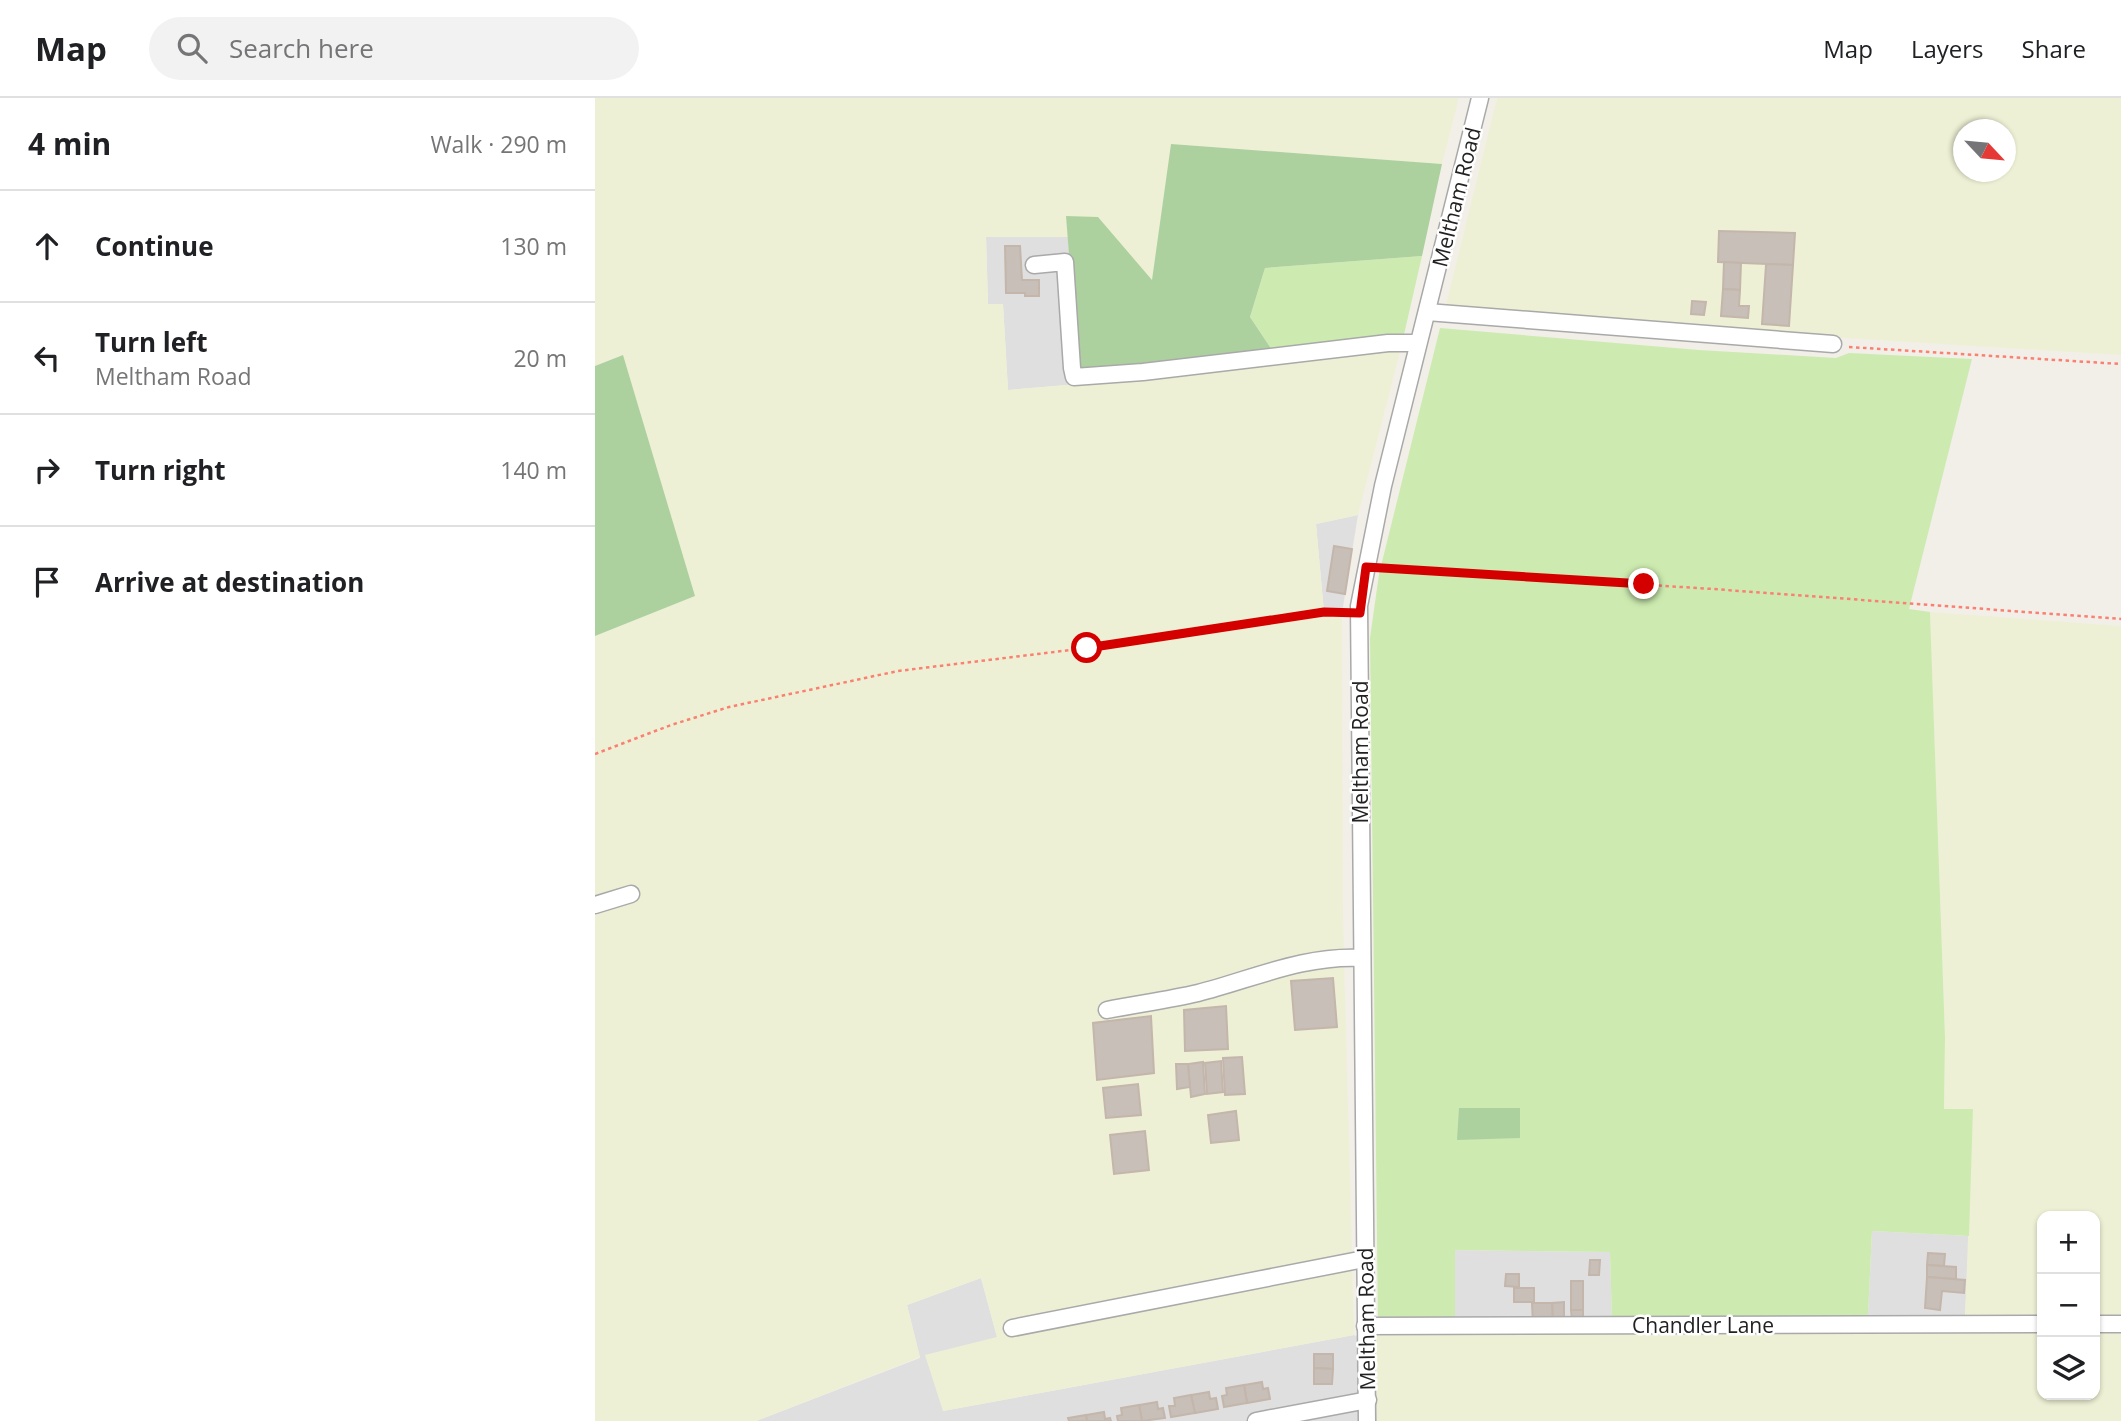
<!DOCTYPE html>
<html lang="en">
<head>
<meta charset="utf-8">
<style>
	body { margin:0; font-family:"Open Sans",sans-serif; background:#f2f2f2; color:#202124 }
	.controls { position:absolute; right:21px; bottom:21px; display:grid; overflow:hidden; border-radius:14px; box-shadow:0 2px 5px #0004 }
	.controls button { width:63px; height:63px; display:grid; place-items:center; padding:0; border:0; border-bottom:2px solid #e0e0e0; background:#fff; color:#202124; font:35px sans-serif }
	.compass { position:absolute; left:1358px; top:21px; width:63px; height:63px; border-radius:50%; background:#fff; box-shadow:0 2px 5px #0004; rotate:116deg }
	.stop { position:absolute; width:21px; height:21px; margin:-16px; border:5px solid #d40000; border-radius:50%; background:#fff }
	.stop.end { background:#d40000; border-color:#fff; box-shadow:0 2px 7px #0008 }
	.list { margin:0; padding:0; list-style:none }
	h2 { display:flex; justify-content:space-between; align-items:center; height:91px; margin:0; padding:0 28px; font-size:30px }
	h2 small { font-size:23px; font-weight:400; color:#757577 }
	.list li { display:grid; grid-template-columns:46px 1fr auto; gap:21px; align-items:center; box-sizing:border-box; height:112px; padding:0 28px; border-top:2px solid #e0e0e0 }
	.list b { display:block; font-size:26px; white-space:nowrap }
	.list p { margin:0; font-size:23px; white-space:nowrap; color:#757577 }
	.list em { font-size:23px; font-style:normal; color:#757577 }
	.icon { flex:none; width:38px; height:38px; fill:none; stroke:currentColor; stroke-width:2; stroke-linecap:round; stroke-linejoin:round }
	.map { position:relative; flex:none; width:1526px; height:1323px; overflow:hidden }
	header { display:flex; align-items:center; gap:42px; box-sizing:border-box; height:98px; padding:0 35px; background:#fff; border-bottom:2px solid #e0e0e0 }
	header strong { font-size:33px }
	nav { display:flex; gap:38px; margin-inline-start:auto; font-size:24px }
	.search { width:490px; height:63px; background:#f2f2f2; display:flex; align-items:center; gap:18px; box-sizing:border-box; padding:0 24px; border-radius:38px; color:#757577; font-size:26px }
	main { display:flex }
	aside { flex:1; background:#fff }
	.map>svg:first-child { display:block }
</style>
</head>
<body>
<header>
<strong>Map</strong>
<div class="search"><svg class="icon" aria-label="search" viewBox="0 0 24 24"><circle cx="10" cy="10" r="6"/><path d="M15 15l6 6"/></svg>Search here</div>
<nav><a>Map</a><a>Layers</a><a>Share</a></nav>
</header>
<main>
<aside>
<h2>4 min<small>Walk · 290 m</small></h2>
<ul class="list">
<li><svg class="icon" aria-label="ahead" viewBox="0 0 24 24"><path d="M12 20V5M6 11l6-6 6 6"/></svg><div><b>Continue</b></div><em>130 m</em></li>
<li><svg class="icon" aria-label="left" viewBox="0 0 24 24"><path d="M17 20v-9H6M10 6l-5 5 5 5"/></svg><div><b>Turn left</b><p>Meltham Road</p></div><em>20 m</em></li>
<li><svg class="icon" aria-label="right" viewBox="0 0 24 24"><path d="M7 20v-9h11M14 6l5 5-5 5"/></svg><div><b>Turn right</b></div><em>140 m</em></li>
<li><svg class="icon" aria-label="arrive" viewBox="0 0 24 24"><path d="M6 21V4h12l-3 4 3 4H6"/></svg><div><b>Arrive at destination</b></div></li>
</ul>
</aside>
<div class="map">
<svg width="1526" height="1323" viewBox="0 0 1526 1323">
	<rect width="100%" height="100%" fill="#f2efe9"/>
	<g fill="#e0dfdf">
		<polygon points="391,139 473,139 484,286 413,292 408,207 393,206"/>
		<polygon points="763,417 747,515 729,514 721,426"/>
		<polygon points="1277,1133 1374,1138 1370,1219 1273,1217"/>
		<polygon points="859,1152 1015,1154 1017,1224 860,1226"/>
		<polygon points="386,1180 402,1239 348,1313 759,1237 789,1252 787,1323 161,1323 325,1260 312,1207"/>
	</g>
	<g fill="#eef0d5" fill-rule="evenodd">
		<polygon points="0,0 864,0 847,66 576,46 557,183 471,118 473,139 391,139 393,206 408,206 413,292 484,286 683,261 805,254 763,417 721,426 729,514 747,515 748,817 759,1237 348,1313 330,1257 402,1239 386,1180 312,1207 325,1259 161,1323 0,1323 0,538 100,498 27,257 0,268"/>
		<path d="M902,0H1526V257L1233,239L851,207ZM1368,32H1410V74H1368Z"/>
		<polygon points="1335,514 1526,528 1526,1219 1500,1219 1500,1118 1447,1118 1447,1219 1370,1219 1378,1011 1349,1011 1350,939"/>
		<polygon points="1447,1232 1447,1297 1500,1297 1500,1232 1526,1232 1526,1323 782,1323 780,1237"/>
	</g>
	<g fill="#cdebb0">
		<polygon points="827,158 805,254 683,261 655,219 670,170"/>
		<polygon points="845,230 1104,252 1241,260 1254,255 1377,261 1314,511 1335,514 1350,939 1349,1011 1378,1011 1374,1138 1277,1133 1273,1217 1017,1224 1015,1154 860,1152 860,1226 783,1227 775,540 784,476"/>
	</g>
	<g fill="#add19e">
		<polygon points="576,46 847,66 827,158 670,170 655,219 683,261 484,286 471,118 503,119 557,182"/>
		<polygon points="28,257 100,498 0,538 0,268"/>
		<polygon points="864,1010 925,1010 925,1040 862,1042"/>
	</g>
	<g fill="#c7bfb8" stroke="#c4b6ab" stroke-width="2">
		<polygon points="1124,133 1200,135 1198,167 1123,164"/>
		<polygon points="410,148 425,148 427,182 444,182 444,198 430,198 430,195 411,195"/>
		<polygon points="1129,164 1146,165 1145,192 1128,191"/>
		<polygon points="1173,166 1198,167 1194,228 1167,226 1171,167"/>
		<polygon points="1128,191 1145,192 1144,208 1154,208 1153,220 1126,218"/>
		<polygon points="1097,203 1111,204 1109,217 1096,216"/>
		<polygon points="739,448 757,451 750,496 732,493"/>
		<polygon points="738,880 742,929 700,932 696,883"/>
		<polygon points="631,908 633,951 590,953 589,912"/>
		<polygon points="556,918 559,975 502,982 498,925"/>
		<polygon points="647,959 650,996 630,997 628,960"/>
		<polygon points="626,963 628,994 612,996 610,965"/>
		<polygon points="608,964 610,996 596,999 593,966"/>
		<polygon points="581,966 593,966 595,989 582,991"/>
		<polygon points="543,986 546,1017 511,1020 508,990"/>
		<polygon points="641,1013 644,1042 616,1045 613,1017"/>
		<polygon points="550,1033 554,1072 519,1076 515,1037"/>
		<polygon points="1333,1155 1350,1156 1349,1168 1332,1167"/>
		<polygon points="995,1162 1005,1162 1004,1177 994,1177"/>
		<polygon points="1332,1167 1361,1169 1361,1181 1332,1179"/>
		<polygon points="911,1176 924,1176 924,1189 910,1188"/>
		<polygon points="1332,1179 1370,1182 1369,1195 1347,1193 1345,1212 1330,1210"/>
		<rect x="976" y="1183" width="12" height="29"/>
		<rect x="919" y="1190" width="20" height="14"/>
		<polygon points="969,1204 969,1226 958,1226 957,1205"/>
		<polygon points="937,1205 957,1205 958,1226 938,1227"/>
		<polygon points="976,1212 988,1212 988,1222 977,1223"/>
		<polygon points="719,1256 738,1256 738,1271 719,1270"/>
		<polygon points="719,1270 738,1271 737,1286 719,1286"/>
		<polygon points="667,1284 668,1291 673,1290 675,1301 652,1305 649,1287"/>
		<polygon points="649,1287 652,1305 629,1309 627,1298 632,1297 631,1290"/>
		<polygon points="614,1294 615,1301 621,1300 623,1311 600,1315 596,1297"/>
		<polygon points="596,1297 600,1315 576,1319 574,1308 580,1308 579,1300"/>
		<polygon points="562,1304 563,1311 568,1310 570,1320 547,1323 544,1307"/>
		<polygon points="544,1307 547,1323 523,1323 522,1318 527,1317 526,1310"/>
		<polygon points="509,1314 510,1321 515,1320 516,1323 492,1323 491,1317"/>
		<polygon points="491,1317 492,1323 474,1323 473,1320"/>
	</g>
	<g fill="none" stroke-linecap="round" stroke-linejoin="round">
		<g stroke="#a9a9a9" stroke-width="19">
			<g id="minor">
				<polyline points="439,167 470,164 477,270 479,279 548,274 793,245 823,245"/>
				<polyline points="832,214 1238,246"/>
				<polyline points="0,807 36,796"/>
				<path d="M512,912C542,906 573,902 603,895C658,881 708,857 767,860"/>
				<polyline points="1500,1226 1526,1226"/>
				<polyline points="770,1228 1447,1226"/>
				<polyline points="417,1230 769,1161"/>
				<polyline points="661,1323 773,1302"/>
				<polyline points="772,1323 764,508 788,388 885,0"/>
			</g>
		</g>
		<g stroke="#fa8072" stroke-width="2.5" stroke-dasharray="3.5 3.5" stroke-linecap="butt">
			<polyline points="1254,249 1526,266"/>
			<polyline points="784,470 1118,491 1526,521"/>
			<polyline points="0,656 76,627 134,609 303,573 492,550 729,514 751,515"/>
		</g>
		<use href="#minor" stroke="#fff" stroke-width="16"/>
	</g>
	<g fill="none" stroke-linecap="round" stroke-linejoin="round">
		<polyline stroke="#d40000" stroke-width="9" points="492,550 729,514 765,515 771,469 1049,486"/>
	</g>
	<g text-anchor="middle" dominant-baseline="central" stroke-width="5" stroke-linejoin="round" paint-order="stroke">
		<g font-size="21" fill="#222" stroke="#fff">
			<text transform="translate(861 99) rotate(-76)">Meltham Road</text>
			<text transform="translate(765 654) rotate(-90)">Meltham Road</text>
			<text transform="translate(771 1221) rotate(-91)">Meltham Road</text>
			<text x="1108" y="1227">Chandler Lane</text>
		</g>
	</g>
</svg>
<div class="controls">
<button>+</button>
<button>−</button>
<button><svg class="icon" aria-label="layers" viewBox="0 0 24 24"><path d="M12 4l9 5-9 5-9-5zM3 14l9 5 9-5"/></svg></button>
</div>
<svg class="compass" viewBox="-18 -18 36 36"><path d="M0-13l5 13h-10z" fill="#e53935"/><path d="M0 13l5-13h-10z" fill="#757577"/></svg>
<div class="stop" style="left:492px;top:550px"></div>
<div class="stop end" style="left:1049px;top:486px"></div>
</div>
</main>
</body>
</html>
